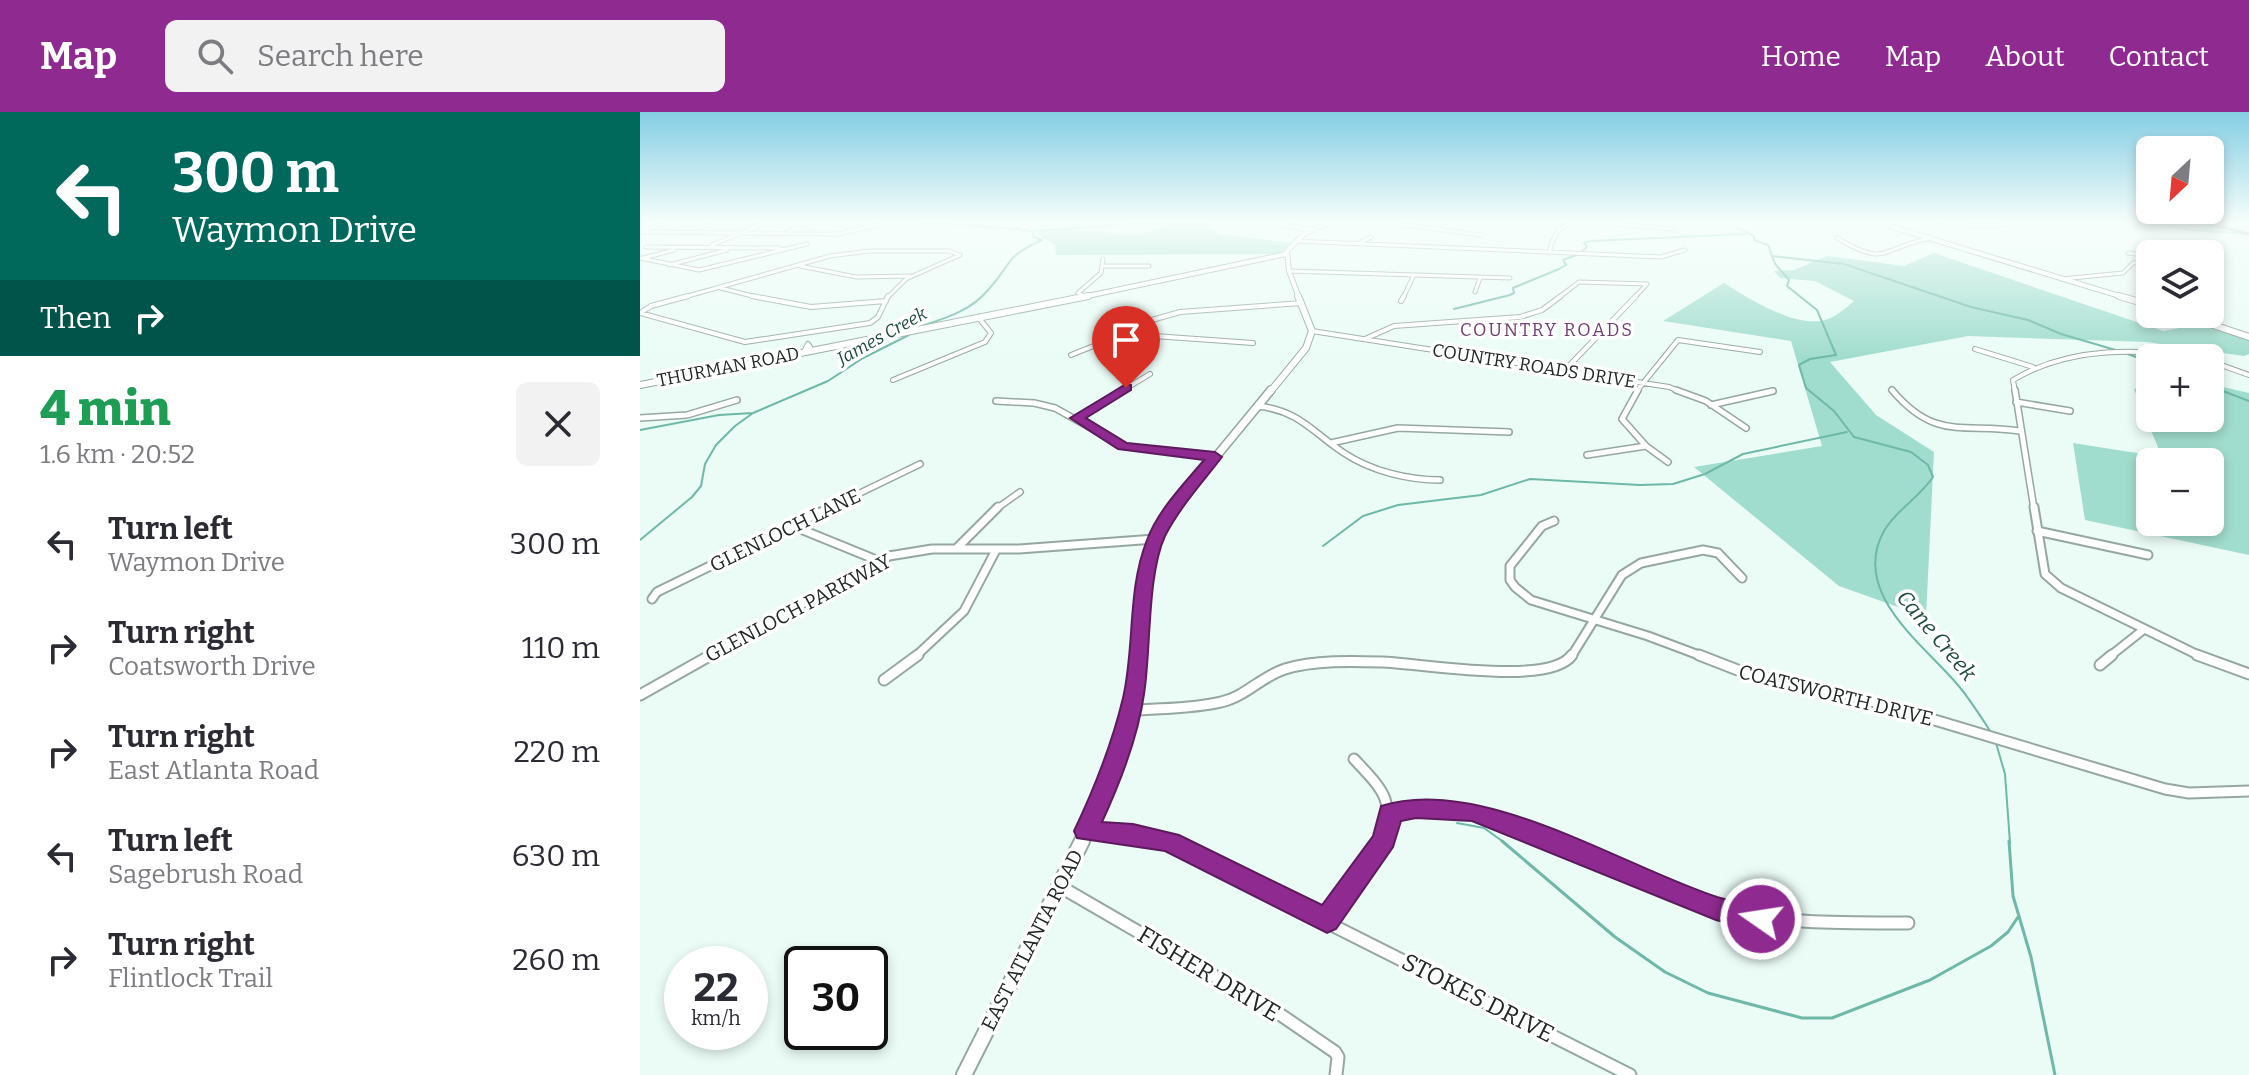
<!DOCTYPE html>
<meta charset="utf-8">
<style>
body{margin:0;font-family:Bitter,serif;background:#f2f2f3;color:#2b2b33;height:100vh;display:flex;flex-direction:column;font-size:30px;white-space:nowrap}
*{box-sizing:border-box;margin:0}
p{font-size:26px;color:#7c7c81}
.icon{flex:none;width:44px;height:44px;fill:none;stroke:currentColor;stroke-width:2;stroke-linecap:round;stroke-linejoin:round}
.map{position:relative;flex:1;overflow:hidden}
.side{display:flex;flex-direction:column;background:#fff;width:640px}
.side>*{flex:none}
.guide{background:#00695c;color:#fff;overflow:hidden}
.needle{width:52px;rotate:206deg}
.controls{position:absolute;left:1496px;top:24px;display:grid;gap:16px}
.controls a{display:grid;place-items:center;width:88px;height:88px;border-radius:12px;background:#fff;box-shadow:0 4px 12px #0003;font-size:40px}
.speed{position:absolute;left:24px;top:834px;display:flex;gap:16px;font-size:40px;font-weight:700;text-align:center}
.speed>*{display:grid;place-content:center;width:104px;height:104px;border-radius:50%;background:#fff;box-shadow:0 4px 12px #0003;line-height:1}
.speed small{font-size:20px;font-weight:400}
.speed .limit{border:4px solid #111;border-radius:12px;background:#fff;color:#111}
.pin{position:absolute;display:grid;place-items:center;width:68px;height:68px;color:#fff;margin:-82px -34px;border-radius:50% 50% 50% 0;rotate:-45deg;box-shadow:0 0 8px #0007}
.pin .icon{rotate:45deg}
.me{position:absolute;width:88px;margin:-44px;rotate:283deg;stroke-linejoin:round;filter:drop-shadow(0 0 6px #0008)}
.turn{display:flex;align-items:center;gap:28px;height:168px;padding:0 40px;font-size:36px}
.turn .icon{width:104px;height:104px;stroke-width:2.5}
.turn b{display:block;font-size:56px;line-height:68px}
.then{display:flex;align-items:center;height:76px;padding:0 40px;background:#0003;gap:16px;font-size:30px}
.round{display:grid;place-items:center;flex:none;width:84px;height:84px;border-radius:12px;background:#f2f2f3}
.headline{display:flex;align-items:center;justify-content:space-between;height:136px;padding:0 40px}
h1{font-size:48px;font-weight:800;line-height:60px;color:#1e9e55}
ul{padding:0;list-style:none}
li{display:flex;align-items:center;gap:24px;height:104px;padding:0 40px}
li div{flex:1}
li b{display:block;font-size:30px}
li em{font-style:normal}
header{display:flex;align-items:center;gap:48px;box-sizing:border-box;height:112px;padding:0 40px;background:#8f2a90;color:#fff}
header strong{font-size:38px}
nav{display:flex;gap:44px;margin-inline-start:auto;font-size:28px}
.search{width:560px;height:72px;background:#f2f2f3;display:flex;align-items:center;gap:20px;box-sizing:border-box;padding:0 28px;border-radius:12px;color:#7c7c81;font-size:30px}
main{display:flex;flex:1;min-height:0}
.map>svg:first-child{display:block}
</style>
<header>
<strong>Map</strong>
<div class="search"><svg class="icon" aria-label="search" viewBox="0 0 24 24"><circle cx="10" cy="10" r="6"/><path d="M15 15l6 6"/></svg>Search here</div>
<nav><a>Home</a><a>Map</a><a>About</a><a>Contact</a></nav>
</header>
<main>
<section class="side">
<div class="guide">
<div class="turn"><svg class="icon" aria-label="left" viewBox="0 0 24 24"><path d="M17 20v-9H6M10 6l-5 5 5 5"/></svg><div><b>300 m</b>Waymon Drive</div></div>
<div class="then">Then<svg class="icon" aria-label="right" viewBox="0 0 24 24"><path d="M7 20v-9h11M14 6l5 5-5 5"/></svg></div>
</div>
<div class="headline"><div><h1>4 min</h1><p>1.6 km · 20:52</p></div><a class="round"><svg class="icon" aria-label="close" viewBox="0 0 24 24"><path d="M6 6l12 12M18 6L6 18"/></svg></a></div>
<ul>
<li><svg class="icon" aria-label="left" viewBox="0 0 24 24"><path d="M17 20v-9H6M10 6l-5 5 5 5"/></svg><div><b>Turn left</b><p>Waymon Drive</p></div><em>300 m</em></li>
<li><svg class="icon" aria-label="right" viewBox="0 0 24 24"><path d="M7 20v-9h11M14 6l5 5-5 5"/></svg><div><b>Turn right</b><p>Coatsworth Drive</p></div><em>110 m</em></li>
<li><svg class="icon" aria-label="right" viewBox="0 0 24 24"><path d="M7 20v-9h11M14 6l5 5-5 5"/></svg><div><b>Turn right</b><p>East Atlanta Road</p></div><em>220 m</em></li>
<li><svg class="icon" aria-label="left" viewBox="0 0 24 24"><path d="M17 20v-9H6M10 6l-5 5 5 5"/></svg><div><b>Turn left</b><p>Sagebrush Road</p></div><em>630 m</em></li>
<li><svg class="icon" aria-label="right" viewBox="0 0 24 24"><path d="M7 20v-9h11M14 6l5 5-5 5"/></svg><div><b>Turn right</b><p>Flintlock Trail</p></div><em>260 m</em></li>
</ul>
</section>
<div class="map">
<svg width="1609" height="963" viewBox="0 0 1609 963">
<rect width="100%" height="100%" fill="#ebfcf7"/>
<!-- green -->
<path fill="#a1ddce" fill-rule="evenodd" d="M539 110H552L580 122 652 131 646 142 416 143 415 133 397 122 413 116 498 123Z
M1294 141 1523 219 1568 211 1609 225V242L1604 244 1507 230 1328 224 1190 250 1236 303 1294 340 1286 505 1199 474 1054 355 1182 334 1151 229 1023 209 1084 171C1109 187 1158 218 1188 207 1197 204 1207 195 1214 189L1175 169 1140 166 1134 159 1154 158 1187 144 1264 154Z
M1570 272 1609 281V443L1445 408 1433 331 1522 345 1494 277 1510 274V306H1570ZM1570 350V410H1510V350Z"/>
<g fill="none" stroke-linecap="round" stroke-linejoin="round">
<!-- stream-far1 -->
<path stroke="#6eb8a7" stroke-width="2" d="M274 110 379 117 393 120 394 125 402 128C364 145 373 151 348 178 330 200 302 207 276 216
M1095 110 1096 115 1114 124V128L1128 133 1135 152 1149 168 1147 174 1177 198 1196 243 1170 247 1159 253 1166 276 1194 299 1214 325 1271 340 1288 353 1293 365C1279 386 1255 399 1244 419 1210 480 1282 531 1317 572 1330 587 1341 605 1352 622
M1509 110 1551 118 1609 122
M1579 113 1608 121
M394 119 505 111 566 112
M941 140 947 135 944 131 950 129 1106 122
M1132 144 1204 152 1331 195 1388 208 1421 222 1479 239
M814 197 870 183 874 181 873 176 919 157 926 153 923 148 936 143
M1485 241 1510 250
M1570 274 1609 289
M0 318 79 303 113 301
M0 428 52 385 61 374 65 352 76 333 95 314 113 301 188 269 223 246 269 223
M683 434 723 404 758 393 841 383 890 367 1000 373 1033 372 1065 362 1103 342 1207 320
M1356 631 1365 662 1370 731
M817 711 844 716 865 731"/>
<!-- stream -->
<path stroke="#6eb8a7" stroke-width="3" d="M862 729 975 825 1025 860 1068 881 1162 906H1192L1290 868 1351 834 1368 820 1378 805
M1369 729 1373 784 1391 845 1415 963"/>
<!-- minor-far5 casing -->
<g stroke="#96a7a2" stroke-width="5">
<path id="minor-far5" d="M215 110 230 113
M741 110 841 123
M949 110 1033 117
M1298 110 1339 114 1414 110
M6 117 31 110
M54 117 79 110
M0 120 198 122 249 110
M148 120 172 110
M1197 126C1247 156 1241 136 1287 127
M656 129 1021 145 1045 138
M717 132 731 125
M72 133 127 110
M6 135 140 136
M909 141C914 121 918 114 939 110
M1488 141 1510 144
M0 146 59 158 167 132
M3 146 34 138
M29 153 87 138
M160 154 216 165 270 164
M462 154H509
M649 159 870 166
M1421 167 1483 161 1493 151 1510 149
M81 176 120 186
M835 180 840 166
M444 184 438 181 461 161 463 147
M41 186 190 144 229 139H309L320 143 266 167 247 186
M763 186 774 163
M918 186 939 170 1007 172 994 186"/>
</g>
<!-- minor-far4 casing -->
<g stroke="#96a7a2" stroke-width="6">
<path id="minor-far4" d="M48 184 11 194 0 201 105 230 230 211 238 205 248 184
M112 184 171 195 246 189
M761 189 764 184
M859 208 879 223
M672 219 1029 275 1041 280
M500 223 512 208 540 200 662 191
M725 227 754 214 880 205 902 198 921 184
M1335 237 1393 255
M164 240 168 232 172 238
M431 243 466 229 500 223 613 231
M1570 249 1609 263
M925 258 996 184
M253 268 345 230 351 221 338 205
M480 280 510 262
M996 280 1038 228 1120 240
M1375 280 1373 268C1430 234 1499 236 1563 246"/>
</g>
<!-- minor-far3 casing -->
<g stroke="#96a7a2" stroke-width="8">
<path id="minor-far3" d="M998 278 982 307 1006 334 1028 350
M1036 278 1066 289 1106 316
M1252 278C1295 329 1322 311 1380 319
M1375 278 1394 397
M356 289 394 291 415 296 483 334 575 345
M1376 290 1430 299
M1071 293 1133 279
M618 294C660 299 672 320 704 341 731 359 768 368 800 368
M0 306 47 303 97 288
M436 306 484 278
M691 331 758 316 869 320
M947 343 1006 334
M187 397 280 352
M356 397 380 380"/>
</g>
<!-- minor-far2 casing -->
<g stroke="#96a7a2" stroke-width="11">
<path id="minor-far2" d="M1394 395 1405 462 1421 476 1562 545
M914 409 902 414 870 454V468L875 475 891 488 1008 524 1064 545
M153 414 239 449
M1397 419 1508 443
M317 436 358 395
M12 487 17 480 191 395
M67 545 249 444 292 437H379L515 427
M275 545 324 499 356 438
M931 545 982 463 1001 451 1063 438 1078 441 1102 466
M1469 545 1503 518"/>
</g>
<!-- minor-far1 casing -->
<g stroke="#96a7a2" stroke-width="13">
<path id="minor-far1" d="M1059 543 1113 564 1211 583 1525 677 1549 681 1609 679
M1557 543 1609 562
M1460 553 1472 543
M244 568 278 543
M0 583 71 543
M490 599C519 596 552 597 581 590 605 585 622 564 645 557 674 548 712 549 742 550 780 551 910 575 932 543
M714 647C742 677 757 689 741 731
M750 701C815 689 853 708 911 731
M446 719 493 723 532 731"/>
</g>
<!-- minor casing -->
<g stroke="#96a7a2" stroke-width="15">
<path id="minor" d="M525 729 990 963
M906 729 1076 797C1140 812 1203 811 1268 811
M421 775 638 901 695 940 698 945 696 963
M687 809 719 767 742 729"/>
</g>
<!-- tertiary-far5 casing -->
<g stroke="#96a7a2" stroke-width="6">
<path id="tertiary-far5" d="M626 110 672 118
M1236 110 1486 186
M438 186 646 142
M659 186 649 159 647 139 664 122 691 110"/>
</g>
<!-- tertiary-far4 casing -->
<g stroke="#96a7a2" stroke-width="8">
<path id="tertiary-far4" d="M1479 184 1510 193
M1540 202 1609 225
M0 273 448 184
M630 280 666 236 672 219 658 184"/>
</g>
<!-- tertiary-far3 casing -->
<g stroke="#96a7a2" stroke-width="10">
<path id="tertiary-far3" d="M533 397 631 278"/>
</g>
<!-- tertiary-far2 casing -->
<g stroke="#96a7a2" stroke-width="13">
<path id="tertiary-far2" d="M498 545 504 481 515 427 535 395"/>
</g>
<!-- tertiary-far1 casing -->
<g stroke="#96a7a2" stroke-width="15">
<path id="tertiary-far1" d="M441 731C468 671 492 610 498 543"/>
</g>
<!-- tertiary casing -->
<g stroke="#96a7a2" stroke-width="18">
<path id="tertiary" d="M324 963 442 729"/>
</g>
<!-- minor-far5 -->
<use href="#minor-far5" stroke="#fff" stroke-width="3"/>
<!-- minor-far4 -->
<use href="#minor-far4" stroke="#fff" stroke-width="4"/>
<!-- minor-far3 -->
<use href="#minor-far3" stroke="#fff" stroke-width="5"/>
<!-- minor-far2 -->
<use href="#minor-far2" stroke="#fff" stroke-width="7"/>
<!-- minor-far1 -->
<use href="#minor-far1" stroke="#fff" stroke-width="9"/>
<!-- minor -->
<use href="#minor" stroke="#fff" stroke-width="11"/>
<!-- tertiary-far5 -->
<use href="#tertiary-far5" stroke="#fff" stroke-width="4"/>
<!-- tertiary-far4 -->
<use href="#tertiary-far4" stroke="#fff" stroke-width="6"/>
<!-- tertiary-far3 -->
<use href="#tertiary-far3" stroke="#fff" stroke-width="7"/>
<!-- tertiary-far2 -->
<use href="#tertiary-far2" stroke="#fff" stroke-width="9"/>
<!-- tertiary-far1 -->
<use href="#tertiary-far1" stroke="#fff" stroke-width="11"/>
<!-- tertiary -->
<use href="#tertiary" stroke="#fff" stroke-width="14"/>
<!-- rail -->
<path stroke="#606b68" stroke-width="2" d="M1559 110 1609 122"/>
</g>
<!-- sky -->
<linearGradient id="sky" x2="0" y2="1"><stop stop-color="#85cee4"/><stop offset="0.45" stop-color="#f6fefb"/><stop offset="1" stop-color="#f6fefb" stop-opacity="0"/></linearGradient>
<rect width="1609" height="245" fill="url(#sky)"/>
<!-- route -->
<path fill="#8f2a90" stroke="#5d1b5e" stroke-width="2" d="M486 272 491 273V278L446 306 487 331 575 340 582 345C562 371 540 395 525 424 507 463 511 539 504 582 498 625 480 671 462 710L493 712 539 723 682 793 733 724 741 694C840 662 982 754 1077 785 1094 790 1113 792 1130 798L1134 807 1130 816 1121 819 1076 808 832 709 776 706 761 709 753 735 696 817 687 821 525 739 437 726 434 719C454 677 472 632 483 586 495 535 487 478 507 428 518 398 544 372 564 348L478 337 430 306Z"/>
<g text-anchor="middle" stroke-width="7" stroke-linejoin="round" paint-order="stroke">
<!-- far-neighbourhood labels -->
<g font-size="18" letter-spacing="2" fill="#713f71" stroke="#fff">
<text x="907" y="224">COUNTRY ROADS</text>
</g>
<!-- far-water labels -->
<g font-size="18" font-style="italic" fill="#1c4a40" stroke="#fff">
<text transform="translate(242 224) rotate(-29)" y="6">James Creek</text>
</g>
<!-- far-street labels -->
<g font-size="18" fill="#202725" stroke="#fff">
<text transform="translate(894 254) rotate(9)" y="6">COUNTRY ROADS DRIVE</text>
<text transform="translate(88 255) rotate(-11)" y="6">THURMAN ROAD</text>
</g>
<!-- street labels -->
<g font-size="20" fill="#202725" stroke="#fff">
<text transform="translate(145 418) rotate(-26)" y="7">GLENLOCH LANE</text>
<text transform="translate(158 496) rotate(-28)" y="7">GLENLOCH PARKWAY</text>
<text transform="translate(1196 583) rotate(14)" y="7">COATSWORTH DRIVE</text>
<text transform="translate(392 828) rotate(-63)" y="7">EAST ATLANTA ROAD</text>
</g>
<!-- water labels -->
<g font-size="22" font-style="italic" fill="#1c4a40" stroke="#fff">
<text transform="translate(1297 523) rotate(50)" y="8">Cane Creek</text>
</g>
<!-- near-street labels -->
<g font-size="24" fill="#202725" stroke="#fff">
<text transform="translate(569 862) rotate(31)" y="8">FISHER DRIVE</text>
<text transform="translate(838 886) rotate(27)" y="8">STOKES DRIVE</text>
</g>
</g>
</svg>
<div class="controls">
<a><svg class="needle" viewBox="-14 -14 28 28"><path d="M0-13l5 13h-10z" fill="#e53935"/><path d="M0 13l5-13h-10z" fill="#7c7c81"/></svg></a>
<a><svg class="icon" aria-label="layers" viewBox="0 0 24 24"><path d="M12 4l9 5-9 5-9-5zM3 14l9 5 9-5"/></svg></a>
<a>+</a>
<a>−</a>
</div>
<div class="speed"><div>22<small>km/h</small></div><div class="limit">30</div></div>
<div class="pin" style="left:486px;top:276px;background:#d93025"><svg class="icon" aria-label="arrive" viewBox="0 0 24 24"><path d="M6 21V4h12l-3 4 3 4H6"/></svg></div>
<svg class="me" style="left:1121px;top:807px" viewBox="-20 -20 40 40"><circle r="17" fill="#8f2a90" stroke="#fff" stroke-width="3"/><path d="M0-11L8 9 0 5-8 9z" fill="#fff"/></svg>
</div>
</main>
